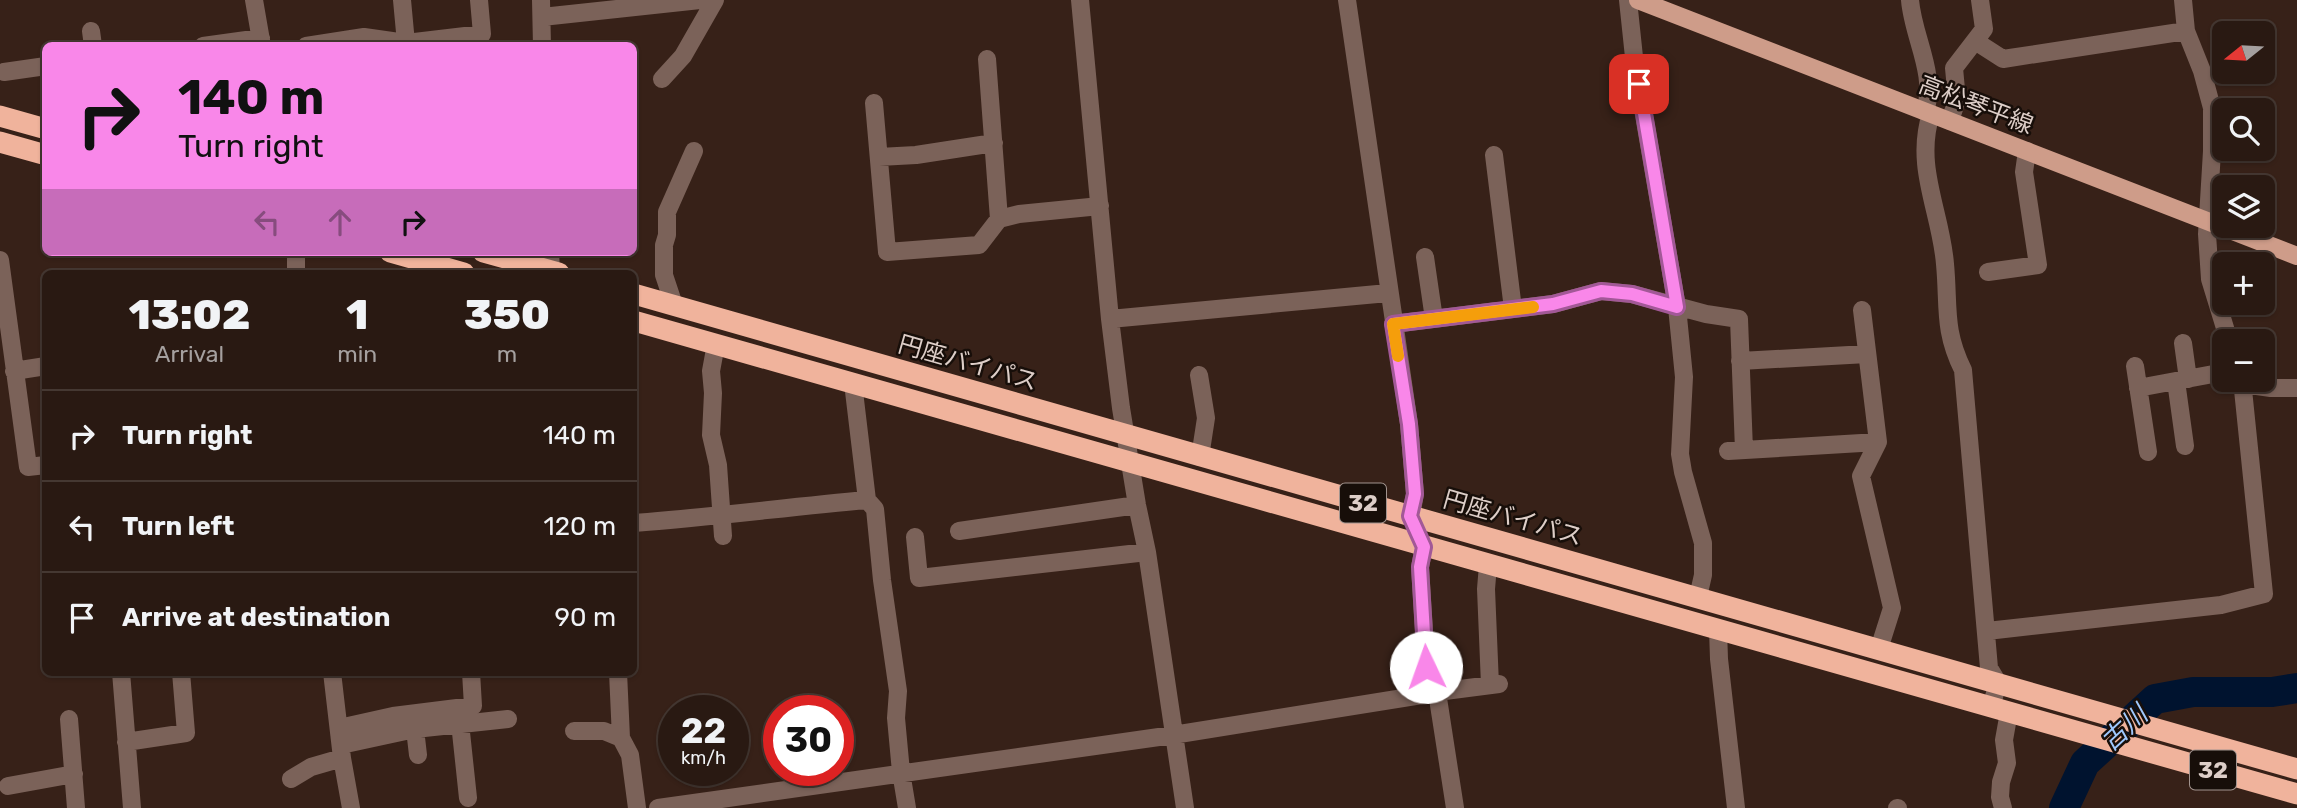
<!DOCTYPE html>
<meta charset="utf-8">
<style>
body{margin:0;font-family:Rubik,"Noto Sans JP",sans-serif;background:#352620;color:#f1f3f6;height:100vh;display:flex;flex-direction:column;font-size:26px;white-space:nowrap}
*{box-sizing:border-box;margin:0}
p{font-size:23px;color:#a5a09f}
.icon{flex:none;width:38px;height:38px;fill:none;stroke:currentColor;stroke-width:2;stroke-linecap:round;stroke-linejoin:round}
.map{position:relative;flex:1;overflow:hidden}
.sheet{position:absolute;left:42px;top:270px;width:595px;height:406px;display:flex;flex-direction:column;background:#291912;border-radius:10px;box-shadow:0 2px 5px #0004,0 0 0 2px #453832}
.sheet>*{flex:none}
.guide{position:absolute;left:42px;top:42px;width:595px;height:214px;border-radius:10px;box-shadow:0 2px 5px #0004,0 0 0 2px #453832;background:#f987e9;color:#111;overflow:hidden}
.needle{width:46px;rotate:252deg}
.tools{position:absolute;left:2212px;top:21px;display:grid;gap:14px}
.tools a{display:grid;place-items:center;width:63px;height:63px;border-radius:10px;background:#291912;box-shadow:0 2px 5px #0004,0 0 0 2px #453832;font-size:35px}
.speed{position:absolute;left:658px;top:695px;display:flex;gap:14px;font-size:35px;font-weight:700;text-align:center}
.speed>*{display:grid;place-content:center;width:91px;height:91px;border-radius:50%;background:#291912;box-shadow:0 2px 5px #0004,0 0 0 2px #453832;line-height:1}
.speed small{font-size:18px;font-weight:400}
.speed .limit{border:10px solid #d22;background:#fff;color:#111}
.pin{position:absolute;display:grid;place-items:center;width:60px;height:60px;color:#fff;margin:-30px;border-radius:14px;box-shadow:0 4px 10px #0006}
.me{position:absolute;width:77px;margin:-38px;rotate:357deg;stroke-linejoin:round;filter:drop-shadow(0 0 5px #0008)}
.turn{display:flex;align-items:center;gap:24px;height:147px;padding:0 21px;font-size:32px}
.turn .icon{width:91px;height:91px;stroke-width:2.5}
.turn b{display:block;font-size:49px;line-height:60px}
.lanes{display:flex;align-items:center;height:66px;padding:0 21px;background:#0003;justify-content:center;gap:35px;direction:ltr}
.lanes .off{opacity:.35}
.eta{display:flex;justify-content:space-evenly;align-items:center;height:119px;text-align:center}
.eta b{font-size:42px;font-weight:800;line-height:49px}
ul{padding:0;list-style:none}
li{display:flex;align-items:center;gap:21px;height:91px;padding:0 21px;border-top:2px solid #453832}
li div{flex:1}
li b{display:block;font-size:26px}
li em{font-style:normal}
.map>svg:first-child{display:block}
</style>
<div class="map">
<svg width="2297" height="808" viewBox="0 0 2297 808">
<rect width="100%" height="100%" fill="#372118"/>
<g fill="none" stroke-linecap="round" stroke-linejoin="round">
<!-- river -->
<path stroke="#00132f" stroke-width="30" d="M2064 808 2085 763 2155 699 2193 692H2272L2297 688"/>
<!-- minor -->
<path stroke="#7b6259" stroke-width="18" d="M254 0 262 46
M402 0 406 43
M541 0 542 46
M1080 0 1110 319 1121 408 1137 505 1147 552 1185 808
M1347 0 1409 424 1415 494 1411 516
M1628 0 1634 57 1677 307 1684 377 1680 454 1683 472 1703 543V575L1698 597
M1910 0C1913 38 1937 73 1925 112
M2183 0 2186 31 2202 71 2212 108V151L2207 234 2210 279 2229 341
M542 17 700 0
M91 31 93 46
M1975 41 2003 59 2186 31
M203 46 261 38
M306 46 364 37 406 43 482 34 479 0
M987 59 999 219
M4 72 46 66
M662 79 683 56 715 0
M874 103 887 252 979 245 999 219 1019 214 1100 206
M1931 114C1914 167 1941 212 1945 264 1949 306 1943 330 1963 370L1989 668 1998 683 1991 707
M1950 121 1957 100 1954 68 1984 29 1980 0
M1494 155 1513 309
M879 157 916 155 994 143
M296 252V273
M550 252 551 271
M1425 257 1434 319
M0 260 28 467 46 465
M1988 272 2038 265 2024 172 2027 151
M674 305 664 275V245L667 235V212L694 151
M1862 310 1878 442 1861 476 1892 608 1879 649
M1110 319 1388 293
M1393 324 1553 304 1601 291 1632 294 1706 314 1739 319 1744 450
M2183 343 2188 379
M716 344 711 371 713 393 711 435 718 465 723 536
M1740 361 1867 354
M2135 366 2148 452
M14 371 46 366
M1199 375 1206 418 1200 457
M2176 381 2185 446
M853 383 867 500 875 509 882 580 898 691 896 718 901 772 907 808
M2243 384 2271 388H2297
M2138 388 2224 372
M1728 451 1878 442
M634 523C712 517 789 507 867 500
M959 531 1137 505
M915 537 919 578 1147 552
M1424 547 1420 567 1428 694 1437 692 1455 808
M1488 565 1486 589 1490 685
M1718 629 1719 659 1736 808
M1987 631 2221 605 2264 594 2242 380
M121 672 132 808
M332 672 342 758 351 808
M618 672 621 738 630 755 637 808
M1437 692 1499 684
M69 719 76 808
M460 723 468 798
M339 728 393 716 473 706 471 672
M415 729 418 755
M574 731H604L621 738
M126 742 186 733 181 672
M341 745 415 729 508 719
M291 779 311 767 342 758
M8 786 74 774
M658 808 1173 735 1428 694
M1897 808H1898
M2003 808 2000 797 2001 782 2007 763 2004 740 2009 712"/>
<!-- major -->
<path stroke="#ce9c89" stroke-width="18" d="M1638 0 2297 256"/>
<!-- highway -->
<path stroke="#f0b39c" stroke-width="21" d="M0 116 46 129
M0 142 46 155
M390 252 464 273
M483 252 559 273
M634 294 2297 769
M634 321 2297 794"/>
</g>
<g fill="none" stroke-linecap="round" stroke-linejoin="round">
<!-- route casing -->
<g stroke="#a25897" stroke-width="18">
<path id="route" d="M1426 667 1420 567 1424 547 1410 516 1415 494 1409 424 1393 324 1553 304 1601 291 1632 294 1677 307 1639 84"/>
</g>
<!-- route -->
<use href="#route" stroke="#f987e9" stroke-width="12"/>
<!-- slow -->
<path stroke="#f59e0b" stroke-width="12" d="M1398 356 1393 324 1533 307"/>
</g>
<g text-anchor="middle" stroke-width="5" stroke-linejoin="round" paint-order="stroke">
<!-- shield labels -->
<g fill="#170e09" stroke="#a2948f" stroke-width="2">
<rect x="1340" y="483.5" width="46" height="39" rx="5"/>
<rect x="2190" y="750.5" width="46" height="39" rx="5"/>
</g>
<g font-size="23" font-weight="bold" fill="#ddcec8">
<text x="1363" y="511">32</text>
<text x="2213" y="778">32</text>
</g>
<!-- street labels -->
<g font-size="24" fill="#ddcec8" stroke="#170e09">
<text transform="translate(1976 105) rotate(21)" y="8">高松琴平線</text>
<text transform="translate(968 363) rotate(16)" y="8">円座バイパス</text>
<text transform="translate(1513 518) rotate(16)" y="8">円座バイパス</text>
</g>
<!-- water labels -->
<g font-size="26" font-style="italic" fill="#9fc8fd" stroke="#170e09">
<text transform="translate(2124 728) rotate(-43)" y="9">古川</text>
</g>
</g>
</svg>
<div class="tools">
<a><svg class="needle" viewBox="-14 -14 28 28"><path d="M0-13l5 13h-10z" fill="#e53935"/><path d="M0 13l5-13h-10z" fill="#a5a09f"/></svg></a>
<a><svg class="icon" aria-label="search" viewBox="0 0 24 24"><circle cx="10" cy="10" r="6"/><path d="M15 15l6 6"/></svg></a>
<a><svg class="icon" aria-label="layers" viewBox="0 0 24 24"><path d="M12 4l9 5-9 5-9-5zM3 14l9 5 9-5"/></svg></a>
<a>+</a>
<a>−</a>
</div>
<div class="speed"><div>22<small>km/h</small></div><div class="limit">30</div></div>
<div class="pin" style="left:1639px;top:84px;background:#d93025"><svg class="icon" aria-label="arrive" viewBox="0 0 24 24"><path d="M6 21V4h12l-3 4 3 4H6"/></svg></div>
<svg class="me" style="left:1426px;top:667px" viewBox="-20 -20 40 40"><circle r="19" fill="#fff"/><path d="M0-13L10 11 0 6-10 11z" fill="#f987e9"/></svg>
<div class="guide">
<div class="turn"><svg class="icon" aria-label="right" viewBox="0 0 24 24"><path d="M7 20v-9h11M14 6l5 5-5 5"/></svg><div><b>140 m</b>Turn right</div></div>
<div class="lanes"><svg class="icon off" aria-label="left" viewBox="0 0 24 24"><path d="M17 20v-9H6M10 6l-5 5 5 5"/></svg><svg class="icon off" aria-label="ahead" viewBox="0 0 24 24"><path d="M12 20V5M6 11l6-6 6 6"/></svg><svg class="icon" aria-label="right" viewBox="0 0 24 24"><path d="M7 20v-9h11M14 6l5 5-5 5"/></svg></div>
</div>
<section class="sheet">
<div class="eta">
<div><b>13:02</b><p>Arrival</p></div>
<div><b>1</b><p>min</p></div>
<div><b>350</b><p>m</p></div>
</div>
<ul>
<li><svg class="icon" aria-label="right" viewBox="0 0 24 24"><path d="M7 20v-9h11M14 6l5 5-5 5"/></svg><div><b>Turn right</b></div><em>140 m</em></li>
<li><svg class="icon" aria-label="left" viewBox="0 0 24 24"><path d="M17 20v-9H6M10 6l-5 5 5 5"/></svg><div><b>Turn left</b></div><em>120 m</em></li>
<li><svg class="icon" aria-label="arrive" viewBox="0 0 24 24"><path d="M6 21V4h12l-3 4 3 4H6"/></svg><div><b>Arrive at destination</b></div><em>90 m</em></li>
</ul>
</section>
</div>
